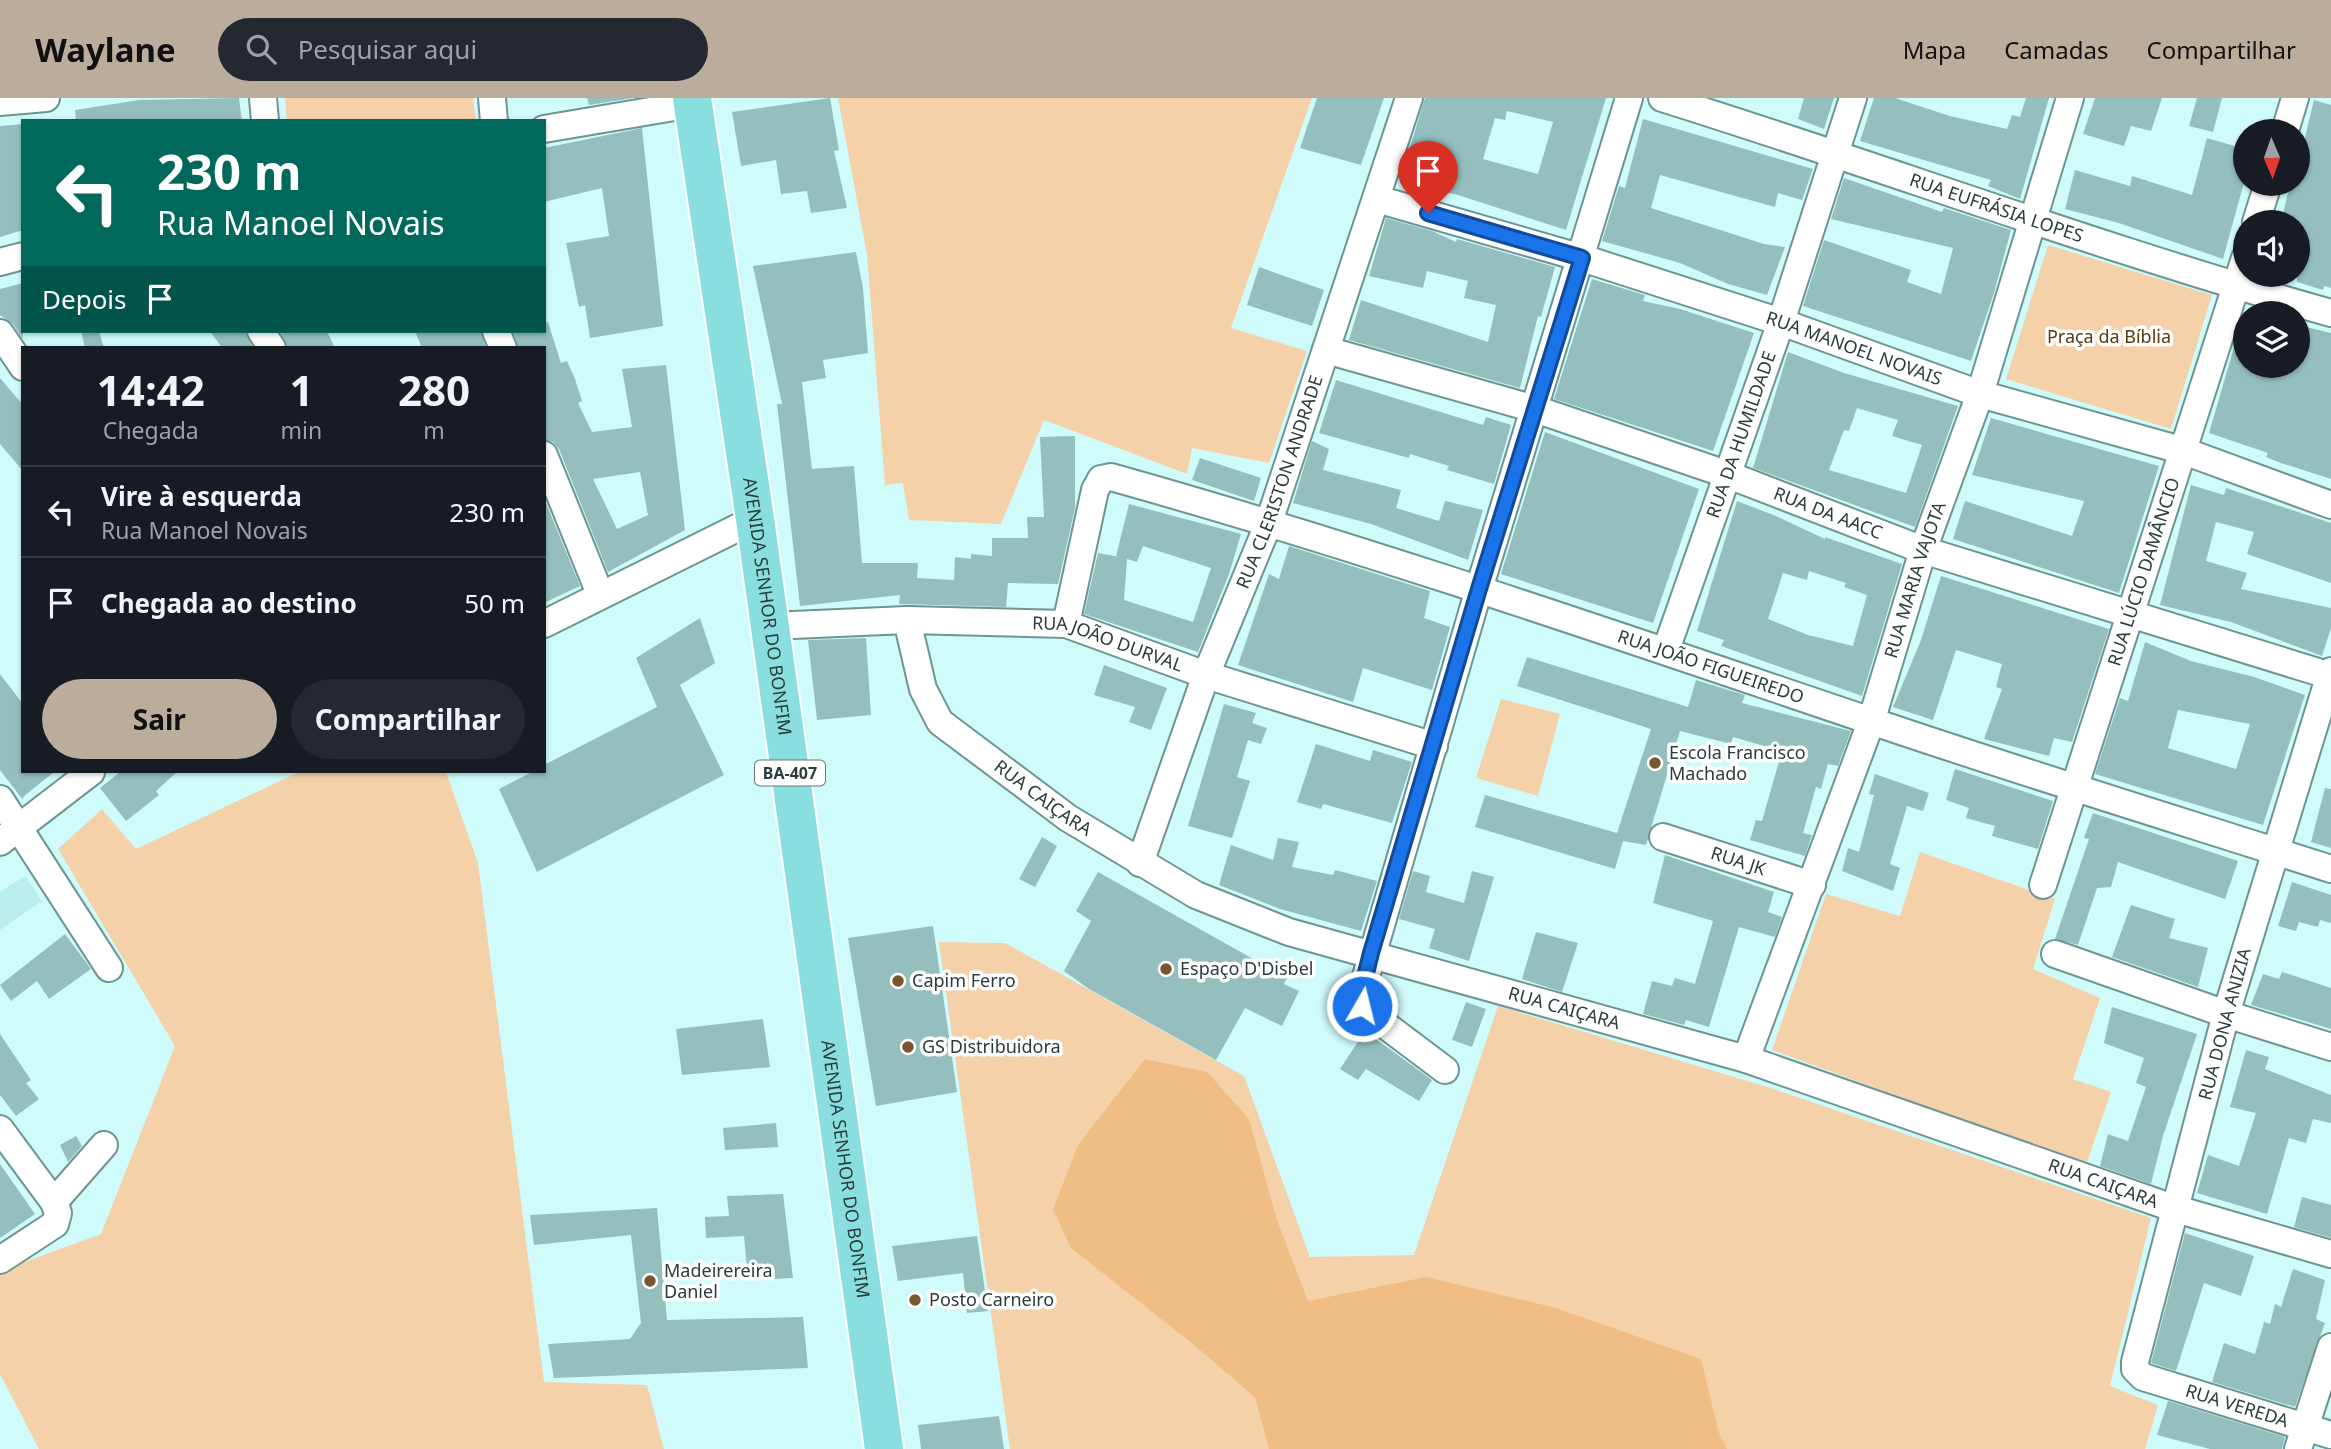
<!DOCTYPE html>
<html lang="pt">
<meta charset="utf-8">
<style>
body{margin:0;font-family:"Noto Sans",sans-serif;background:#242831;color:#f1f3f6;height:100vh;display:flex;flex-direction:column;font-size:26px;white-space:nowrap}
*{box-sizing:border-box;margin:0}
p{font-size:23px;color:#9ea1a6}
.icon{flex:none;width:38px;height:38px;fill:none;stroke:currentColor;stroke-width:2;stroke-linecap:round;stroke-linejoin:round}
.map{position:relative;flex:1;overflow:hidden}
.drawer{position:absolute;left:21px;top:248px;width:525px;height:427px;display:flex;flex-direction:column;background:#171b24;border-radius:0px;box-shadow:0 2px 5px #0004}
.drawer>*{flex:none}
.hud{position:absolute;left:21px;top:21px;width:525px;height:214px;border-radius:0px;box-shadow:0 2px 5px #0004;background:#00695c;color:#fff;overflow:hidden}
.needle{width:46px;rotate:178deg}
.fabs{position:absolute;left:2233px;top:21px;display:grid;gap:14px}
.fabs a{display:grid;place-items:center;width:77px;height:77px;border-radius:50%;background:#171b24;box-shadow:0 2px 5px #0004;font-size:35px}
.pin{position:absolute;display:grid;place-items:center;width:60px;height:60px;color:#fff;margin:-72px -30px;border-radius:50% 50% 50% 0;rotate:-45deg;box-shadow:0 0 7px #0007}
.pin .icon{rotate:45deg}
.me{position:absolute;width:77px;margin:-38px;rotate:8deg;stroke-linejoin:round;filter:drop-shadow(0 0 5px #0008)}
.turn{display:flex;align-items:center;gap:24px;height:147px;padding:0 21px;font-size:32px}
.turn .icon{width:91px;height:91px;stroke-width:2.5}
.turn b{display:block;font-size:49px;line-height:60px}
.then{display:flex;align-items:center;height:66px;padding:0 21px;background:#0003;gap:14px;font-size:26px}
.eta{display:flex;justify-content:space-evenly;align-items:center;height:119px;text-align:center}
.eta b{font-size:42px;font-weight:700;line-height:49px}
.primary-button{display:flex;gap:14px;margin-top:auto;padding:14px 21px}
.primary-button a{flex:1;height:80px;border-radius:42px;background:#bbad9c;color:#111;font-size:28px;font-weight:700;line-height:80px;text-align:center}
.primary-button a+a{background:#242831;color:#f1f3f6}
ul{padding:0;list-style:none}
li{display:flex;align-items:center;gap:21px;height:91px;padding:0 21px;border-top:2px solid #363941}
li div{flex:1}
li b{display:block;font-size:26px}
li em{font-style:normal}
header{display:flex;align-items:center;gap:42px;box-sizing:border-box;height:98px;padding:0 35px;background:#bbad9c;color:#111}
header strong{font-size:33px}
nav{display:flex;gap:38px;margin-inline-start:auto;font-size:24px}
.search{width:490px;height:63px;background:#242831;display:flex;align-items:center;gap:18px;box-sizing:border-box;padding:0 24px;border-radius:38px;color:#9ea1a6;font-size:26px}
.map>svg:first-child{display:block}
</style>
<header>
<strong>Waylane</strong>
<div class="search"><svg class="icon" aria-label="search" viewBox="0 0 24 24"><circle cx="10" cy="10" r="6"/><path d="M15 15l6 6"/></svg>Pesquisar aqui</div>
<nav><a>Mapa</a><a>Camadas</a><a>Compartilhar</a></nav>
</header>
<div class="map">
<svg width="2331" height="1351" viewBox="0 0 2331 1351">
<rect width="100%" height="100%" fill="#cffcfb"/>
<!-- built -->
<path fill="#b9eeed" d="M25 778 42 803 0 832V794Z"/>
<!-- green -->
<path fill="#f5d1aa" d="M285 0H473L476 23H287Z
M838 0H1312L1231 230 1307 253 1269 365 1192 350 1187 376 1044 322 1001 426 909 422 903 385 885 387 867 157Z
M2048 147 2212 197 2171 331 2006 281Z
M1501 601 1560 616 1538 698 1476 680Z
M299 674H446L478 765 544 1284 647 1287 664 1351H39L0 1276V1173L101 1136 175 948 58 751 102 711 136 751Z
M1920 754 2055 801 2033 871 2100 900 2073 981 2111 994 2086 1067 1772 952 1826 796 1900 818Z
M939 844 1005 845 1244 978 1310 1159 1414 1157 1498 908 1771 990 2151 1120 2110 1288 2158 1307 2145 1351H1010Z"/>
<!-- water -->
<path fill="#f0bd85" d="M1145 961 1207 974 1249 1021 1277 1122 1308 1203 1426 1179 1556 1210 1701 1261 1719 1335 1727 1351H1269L1255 1299 1193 1246 1071 1150 1053 1111 1078 1047Z"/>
<!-- building -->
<path fill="#94bfbe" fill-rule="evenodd" d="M239 0 242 23H76L75 12 139 2Z
M587 0H633L589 7Z
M830 0 839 52 834 53 847 110 811 115 807 93 781 96 776 62 741 68 732 14Z
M1317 0H1384L1361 67 1300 50Z
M1425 0H1606L1566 132 1458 97 1400 82ZM1507 13 1553 24 1538 76 1483 61 1495 20 1505 22Z
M1804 0H1834L1824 31 1798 21Z
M1874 0H1895L1950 18 2007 31 2012 17 2020 19 2026 0H2049L2020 101 1988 88 1991 82 1860 43Z
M2095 0H2162L2151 33 2131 28 2124 48 2083 36Z
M2197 0H2222L2213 34 2189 28Z
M2314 2 2331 7V190L2324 188 2323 192 2297 184 2298 124H2281L2290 86H2298V68Z
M1643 21 1813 71 1802 102 1778 95 1775 109 1660 77 1651 110 1764 146 1785 149 1767 197 1728 186 1680 165 1602 143 1619 88 1625 90Z
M23 26V132L0 139V28Z
M642 30 663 228 590 240 585 207 579 209 566 145 609 138 602 90 544 104V50Z
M2207 40 2245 51V81L2223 161 2119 125 2065 111 2075 72 2130 88 2132 78 2192 97Z
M1844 80 1942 114 1944 110 2011 132 1994 195 1971 263 1803 208 1824 142 1911 172 1907 184 1941 196 1953 150 1831 121Z
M1386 120 1432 133 1456 144 1457 141 1555 169 1541 219 1538 218 1520 290 1349 242 1361 202 1488 244 1496 207 1464 200 1468 183 1427 173 1423 190 1369 178Z
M856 154 863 190 868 255 823 262 826 280 802 284 812 371 854 368 862 465H918L917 480 954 482 955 459 971 461V456L992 458V440H1028L1027 419H1044L1040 339 1075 338V410L1058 486 1008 485 1006 509 899 506 900 497 800 508 777 306H782L753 168Z
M1259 169 1324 192 1312 228 1247 207Z
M1592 181 1645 197 1643 203 1680 211 1754 235 1713 353 1554 301Z
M23 185V241L13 226 0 217V191Z
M548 224 561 265 567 263 575 281 582 303 578 305 592 334 632 329 622 271 666 267 685 432 608 474 559 351 553 344 544 342V250H518L513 233H544V225ZM640 374 648 417 617 431 593 381Z
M2241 225 2245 226V268H2298V227L2331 235V381L2281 365 2266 359 2268 355 2209 335Z
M81 233H99L104 250H85Z
M210 233H245L253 250H222Z
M280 233H327L335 250H288Z
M415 233H481L486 250H422Z
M1788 254 1844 275 1958 308 1915 429 1753 370ZM1857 310 1898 322 1892 338 1922 347 1906 395 1829 372 1844 332 1849 333Z
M0 280 23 307V373L0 346Z
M1336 282 1483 327 1486 319 1511 327 1494 386 1447 372 1449 368 1410 356 1409 360 1319 335Z
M1991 320 2159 368 2119 495 1953 441 1965 403 2072 438 2084 403 1972 377Z
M1545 334 1699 391 1653 525 1501 476Z
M1312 343 1329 351 1323 372 1401 392 1396 410 1439 423 1445 403 1483 412 1468 462 1371 426 1293 405Z
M1200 360 1261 380 1254 403 1192 382Z
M2191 387 2224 397 2226 390 2331 425V485L2247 456 2254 434 2216 424 2206 463 2247 475 2241 491 2331 510V530L2322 558 2231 524 2160 507Z
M544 400 580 488 544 505Z
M1737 403 1776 418 1825 441V439L1902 466 1862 598 1721 548 1724 542 1697 533ZM1809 473 1846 485 1844 489 1867 497 1853 548 1808 537 1768 521 1783 475 1807 482Z
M1129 406 1241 436 1229 476 1198 554 1084 516 1098 455 1120 459 1116 458ZM1143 448 1211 470 1193 524 1124 502 1127 461 1137 464Z
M1289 448 1430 493 1424 520 1450 529 1432 592 1363 570 1353 604 1238 567 1269 476 1279 481Z
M1941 478 2109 531 2072 644 2054 640 2049 658 1984 641 2002 591 1996 589 2002 566 1956 552 1933 622 1893 609 1921 542Z
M700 520 715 565 680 587 724 677 537 774 499 691 532 674H544V667L657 609 636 560Z
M866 540 871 617 817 622 808 542Z
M2145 544 2191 563 2254 579 2305 597 2263 727 2095 676 2120 600 2128 603ZM2178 612 2250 626 2236 671 2168 650Z
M1527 559 1688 609 1696 582 1745 597 1742 605 1851 633 1838 668 1828 666 1821 691 1816 689 1803 735 1812 737 1805 758 1750 742 1756 722 1762 723 1782 653 1733 639 1731 646 1680 633 1646 747 1623 743 1615 771 1475 729 1485 697 1617 735 1651 631 1517 588Z
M1104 567 1167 590 1151 632 1129 624 1135 609 1094 597Z
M0 576 23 606V674H54L23 699V702L0 672Z
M1224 606 1256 615 1252 625 1267 630 1261 646 1248 642 1243 659 1237 679 1250 683 1232 740 1188 728Z
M1316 646 1370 663 1373 652 1412 664 1392 725 1323 706 1321 711 1297 704Z
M1955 671 2053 703 2038 751 1992 738 1995 728 1966 720 1969 710 1946 702Z
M120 674H177L156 693 159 697 126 723 100 690Z
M1875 676 1929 695 1923 713 1907 708 1890 766 1900 770 1893 793 1842 773 1848 750 1859 754 1874 697 1869 696Z
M2325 690 2331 691V750L2311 744Z
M2093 715 2238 763 2225 801 2118 764 2111 789 2097 790 2078 847 2055 841 2089 741 2084 740Z
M1042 739 1057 748 1035 789 1019 781Z
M1278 740 1299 744 1292 769 1333 777 1335 772 1377 783 1361 833 1280 811 1219 787 1231 747 1273 762Z
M1665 757 1774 794 1768 814 1782 819 1775 839 1739 829 1709 929 1686 922 1684 927 1643 916 1652 883 1672 888 1675 880 1695 886 1713 823 1653 805Z
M1413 773 1430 778 1426 794 1464 805 1472 773 1494 779 1469 863 1429 850 1435 831 1399 821Z
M1098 774 1287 880 1284 886 1299 893 1282 928 1245 910 1216 962 1089 891 1064 873 1091 823 1076 813Z
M2292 784 2331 797V825L2320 822 2318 829 2299 824 2296 833 2278 828Z
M2131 807 2175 821 2169 840 2208 850 2198 889 2112 859Z
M933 828 957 994 876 1008 848 840Z
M1536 834 1578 845 1562 894 1522 881Z
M65 836 91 871 49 901 37 883 11 903 0 887Z
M2282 874 2331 890V931L2251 907 2263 876 2279 881Z
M1466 904 1486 911 1472 949 1452 942Z
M2112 909 2197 936 2163 1038 2151 1086 2100 1068 2108 1036 2128 1043 2146 989 2136 985 2144 960 2104 945Z
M763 921 770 969 682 977 676 931Z
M1365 933 1432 982 1419 1003 1366 971 1358 982 1340 971Z
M0 936 31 982 26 985 39 1001 16 1018 0 997Z
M2246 952 2269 959 2265 971 2331 997V1025L2313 1021 2306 1045 2289 1040 2267 1116 2197 1095 2208 1057 2239 1068 2256 1015 2230 1009Z
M776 1025 778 1049 725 1052 723 1030Z
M76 1038 82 1048 68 1064 60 1047Z
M0 1066 35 1116 0 1140Z
M783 1096 793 1180 748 1182 744 1138 706 1140 705 1119 729 1118 727 1098Z
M2302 1099 2331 1107V1140L2294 1129Z
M657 1110 667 1222 803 1219 808 1270 554 1280 548 1246 630 1241 641 1225 631 1137 534 1147 530 1117Z
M2185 1135 2254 1158 2241 1198 2204 1185 2176 1273 2151 1265Z
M977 1138 988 1213 967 1215 963 1175 898 1183 892 1148Z
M2293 1171 2325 1182 2316 1221 2325 1225 2295 1309 2212 1284 2224 1245 2255 1256 2264 1224 2270 1226 2275 1206 2281 1209Z
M2168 1303 2285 1339 2282 1351H2210L2157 1337Z
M999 1318 1004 1351H921L918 1327Z"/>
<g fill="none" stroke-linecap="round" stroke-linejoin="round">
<!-- street casing -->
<g stroke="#6c9594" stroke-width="30">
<g id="street">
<path d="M263 0 265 23"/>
<path d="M492 0 494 23"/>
<path id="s1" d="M1662 0C1886 70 2105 152 2331 215"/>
<path d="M0 4 46 0"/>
<path d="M544 31 692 6"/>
<path d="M2285 33 2295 0"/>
<path id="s2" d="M1377 101 1582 160 1781 224 1980 296 2181 352 2331 407"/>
<path d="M2256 124 2268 86"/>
<path d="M0 164 23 158"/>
<path d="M261 233 272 250"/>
<path d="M496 233 503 250"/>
<path d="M0 235 23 269"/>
<path id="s3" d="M1326 252 1535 311 1726 376 1923 452 2331 578"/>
<path d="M544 357 600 496"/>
<path id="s4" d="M907 522 923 591 940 624 1068 720 1196 797 1289 834 1746 961 2176 1111 2331 1156"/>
<path d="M544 526 755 421"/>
<path id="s5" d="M1066 526 1095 392 1101 381 1111 379C1368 451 1619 538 1871 623 2024 675 2178 722 2331 771"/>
<path id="s6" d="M770 528 907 522 1066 526 1206 577 1434 648"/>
<path id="s7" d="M1666 552 1781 224 1853 0"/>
<path id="s8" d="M2331 573 2226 916 2135 1264V1271L2143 1279 2331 1337"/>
<path d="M0 701 109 870"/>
<path id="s9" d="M1663 739 1812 787"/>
<path d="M0 744 91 674"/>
<path id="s10" d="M1140 765 1206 577 1269 424 1409 0"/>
<path id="s11" d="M2043 787 2245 160"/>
<path d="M2055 856 2226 916 2331 949"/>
<path id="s12" d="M1746 961 1871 624 1923 452 1980 296 2070 0"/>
<path d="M1445 972 1368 914 1362 908 1360 899 1479 491 1629 0"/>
<path d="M0 1031 54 1104 58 1115 55 1126 0 1162"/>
<path d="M54 1104 104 1047"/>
<path d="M2298 1351 2331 1249"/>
</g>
</g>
<!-- primary casing -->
<g stroke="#fff" stroke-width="42">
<g id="primary">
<path id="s13" d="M692 0 755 421 884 1351"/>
</g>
</g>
<!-- street -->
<use href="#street" stroke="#fff" stroke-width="26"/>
<!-- primary -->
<use href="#primary" stroke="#89dfdf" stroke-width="38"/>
</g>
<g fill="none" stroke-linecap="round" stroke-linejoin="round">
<!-- route casing -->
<g stroke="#114b97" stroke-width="18">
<path id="route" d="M1362 908 1360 899 1371 855 1479 491 1582 160 1428 115"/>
</g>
<!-- route -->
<use href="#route" stroke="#1a73e8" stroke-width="12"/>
</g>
<!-- markers -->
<g fill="#79572e" stroke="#fff" stroke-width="2.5">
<circle cx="1655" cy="665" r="7"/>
<circle cx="1166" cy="871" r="7"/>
<circle cx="898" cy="883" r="7"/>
<circle cx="908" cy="949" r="7"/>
<circle cx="650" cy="1183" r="7"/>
<circle cx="915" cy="1202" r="7"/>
</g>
<g text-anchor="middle" stroke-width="7" stroke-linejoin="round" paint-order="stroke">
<!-- shield labels -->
<rect fill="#fff" stroke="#6a7676" stroke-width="2" x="755" y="662.5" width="70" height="25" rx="5"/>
<g font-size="16" font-weight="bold" fill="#2a3c3b">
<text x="790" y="681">BA-407</text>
</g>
<!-- street labels -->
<g font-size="18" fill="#2a3c3b" stroke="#fff">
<text dy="6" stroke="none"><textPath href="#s1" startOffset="352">RUA EUFRÁSIA LOPES</textPath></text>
<text dy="6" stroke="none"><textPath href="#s2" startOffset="500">RUA MANOEL NOVAIS</textPath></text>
<text dy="6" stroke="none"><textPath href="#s7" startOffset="228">RUA DA HUMILDADE</textPath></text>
<text dy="6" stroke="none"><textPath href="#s10" startOffset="406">RUA CLERISTON ANDRADE</textPath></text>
<text dy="6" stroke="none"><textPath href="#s3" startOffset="528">RUA DA AACC</textPath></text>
<text dy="6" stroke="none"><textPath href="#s11" startOffset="329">RUA LÚCIO DAMÂNCIO</textPath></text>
<text dy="6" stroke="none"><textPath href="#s12" startOffset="508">RUA MARIA VAJOTA</textPath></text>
<text dy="6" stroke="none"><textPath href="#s13" startOffset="514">AVENIDA SENHOR DO BONFIM</textPath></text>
<text dy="6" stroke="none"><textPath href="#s6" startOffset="341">RUA JOÃO DURVAL</textPath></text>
<text dy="6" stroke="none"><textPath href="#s5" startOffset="789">RUA JOÃO FIGUEIREDO</textPath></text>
<text dy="6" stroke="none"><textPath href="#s4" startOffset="236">RUA CAIÇARA</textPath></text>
<text dy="6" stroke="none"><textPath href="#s9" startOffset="79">RUA JK</textPath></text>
<text dy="6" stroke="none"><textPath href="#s4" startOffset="803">RUA CAIÇARA</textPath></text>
<text transform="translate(2225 926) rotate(-75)" y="6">RUA DONA ANIZIA</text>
<text dy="6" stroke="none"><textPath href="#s13" startOffset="1082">AVENIDA SENHOR DO BONFIM</textPath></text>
<text dy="6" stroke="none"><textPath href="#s4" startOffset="1370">RUA CAIÇARA</textPath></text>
<text dy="6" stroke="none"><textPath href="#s8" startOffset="835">RUA VEREDA</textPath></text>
</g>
<!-- park labels -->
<g font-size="18" fill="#5a390c" stroke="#fff">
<text x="2109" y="245">Praça da Bíblia</text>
</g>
<!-- poi labels -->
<g font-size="18" fill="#2a3c3b" stroke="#fff" text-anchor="start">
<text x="1669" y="661">Escola Francisco<tspan x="1669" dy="21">Machado</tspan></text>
<text x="1180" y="877">Espaço D'Disbel</text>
<text x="912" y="889">Capim Ferro</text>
<text x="922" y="955">GS Distribuidora</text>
<text x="664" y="1179">Madeirereira<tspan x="664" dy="21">Daniel</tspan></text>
<text x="929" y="1208">Posto Carneiro</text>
</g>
</g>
</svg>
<div class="fabs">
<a><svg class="needle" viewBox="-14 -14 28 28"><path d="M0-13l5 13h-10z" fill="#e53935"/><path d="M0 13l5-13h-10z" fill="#9ea1a6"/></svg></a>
<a><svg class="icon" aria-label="sound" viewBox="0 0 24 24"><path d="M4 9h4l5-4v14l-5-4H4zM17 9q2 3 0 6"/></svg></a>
<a><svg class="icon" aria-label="layers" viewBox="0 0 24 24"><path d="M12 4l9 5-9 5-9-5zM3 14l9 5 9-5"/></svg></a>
</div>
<div class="pin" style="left:1428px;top:115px;background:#d93025"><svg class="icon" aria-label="arrive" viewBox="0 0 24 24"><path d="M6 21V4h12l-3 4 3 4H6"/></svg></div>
<svg class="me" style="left:1362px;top:908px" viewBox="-20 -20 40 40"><circle r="17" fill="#1a73e8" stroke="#fff" stroke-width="3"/><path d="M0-11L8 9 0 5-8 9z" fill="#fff"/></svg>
<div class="hud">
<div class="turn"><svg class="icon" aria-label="left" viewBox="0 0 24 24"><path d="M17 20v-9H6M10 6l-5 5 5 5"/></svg><div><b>230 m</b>Rua Manoel Novais</div></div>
<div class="then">Depois<svg class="icon" aria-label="arrive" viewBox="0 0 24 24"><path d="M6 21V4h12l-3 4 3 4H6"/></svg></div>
</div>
<section class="drawer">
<div class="eta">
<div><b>14:42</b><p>Chegada</p></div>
<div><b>1</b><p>min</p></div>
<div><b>280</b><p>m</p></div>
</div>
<ul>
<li><svg class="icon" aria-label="left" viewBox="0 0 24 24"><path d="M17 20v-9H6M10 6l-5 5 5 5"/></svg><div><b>Vire à esquerda</b><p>Rua Manoel Novais</p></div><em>230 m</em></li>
<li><svg class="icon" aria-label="arrive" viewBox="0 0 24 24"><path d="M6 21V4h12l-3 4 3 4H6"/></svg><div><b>Chegada ao destino</b></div><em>50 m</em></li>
</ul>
<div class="primary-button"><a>Sair</a><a>Compartilhar</a></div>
</section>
</div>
